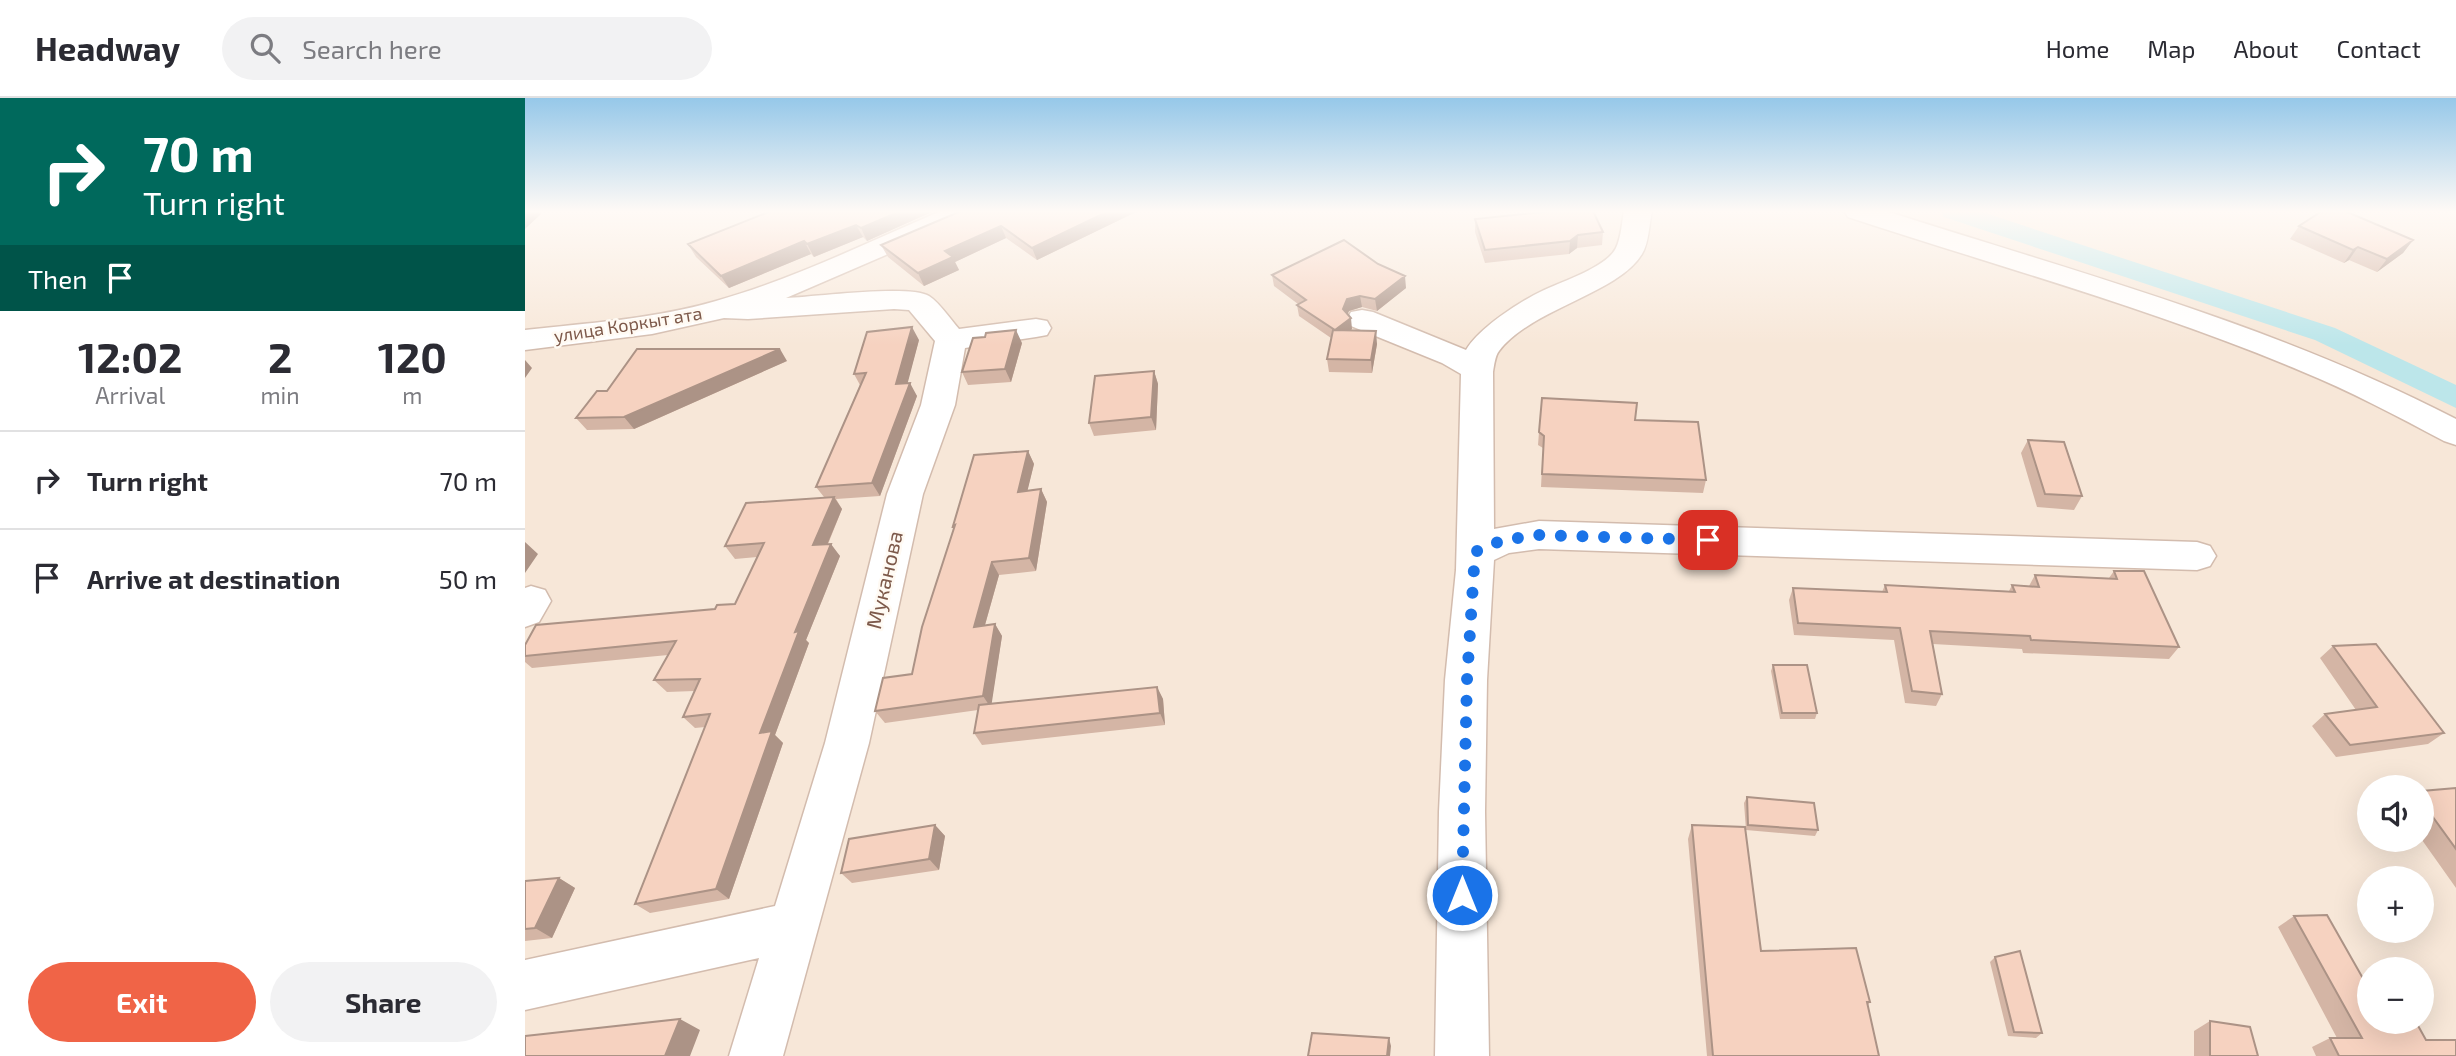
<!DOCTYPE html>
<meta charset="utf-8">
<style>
body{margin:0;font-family:"Exo 2",sans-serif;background:#f2f2f3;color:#2b2b33;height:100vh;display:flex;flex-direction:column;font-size:26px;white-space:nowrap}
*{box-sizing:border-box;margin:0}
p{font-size:23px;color:#7c7c81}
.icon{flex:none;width:38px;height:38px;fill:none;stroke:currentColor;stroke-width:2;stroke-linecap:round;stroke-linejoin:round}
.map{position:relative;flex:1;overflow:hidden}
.details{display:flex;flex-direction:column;background:#fff;width:525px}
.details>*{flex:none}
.hud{background:#00695c;color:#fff;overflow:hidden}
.buttons{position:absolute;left:1832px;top:677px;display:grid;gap:14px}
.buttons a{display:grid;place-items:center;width:77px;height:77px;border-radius:50%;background:#fff;box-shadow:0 7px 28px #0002;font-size:35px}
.pin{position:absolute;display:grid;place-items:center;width:60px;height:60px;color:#fff;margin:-30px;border-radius:14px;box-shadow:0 4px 10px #0006}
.me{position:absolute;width:77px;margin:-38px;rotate:0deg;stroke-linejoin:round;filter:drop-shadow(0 0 5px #0008)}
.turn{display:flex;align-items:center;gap:24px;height:147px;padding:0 28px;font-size:32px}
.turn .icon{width:91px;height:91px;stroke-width:2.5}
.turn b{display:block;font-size:49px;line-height:60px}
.then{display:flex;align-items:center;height:66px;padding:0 28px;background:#0003;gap:14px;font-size:26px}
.eta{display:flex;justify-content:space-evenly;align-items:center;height:119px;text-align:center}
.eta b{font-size:42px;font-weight:700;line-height:49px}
.button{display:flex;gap:14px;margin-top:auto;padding:14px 28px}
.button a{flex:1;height:80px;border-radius:42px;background:#f06447;color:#fff;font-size:28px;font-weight:700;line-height:80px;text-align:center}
.button a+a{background:#f2f2f3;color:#2b2b33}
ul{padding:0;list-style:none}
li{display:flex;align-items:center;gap:21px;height:98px;padding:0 28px;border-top:2px solid #e1e1e2}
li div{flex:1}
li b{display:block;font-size:26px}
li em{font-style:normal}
header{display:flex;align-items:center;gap:42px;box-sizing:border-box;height:98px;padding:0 35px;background:#fff;border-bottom:2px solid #e1e1e2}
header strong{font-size:33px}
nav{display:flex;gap:38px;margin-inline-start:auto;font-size:24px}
.search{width:490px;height:63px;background:#f2f2f3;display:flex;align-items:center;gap:18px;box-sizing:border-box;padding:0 24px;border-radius:38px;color:#7c7c81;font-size:26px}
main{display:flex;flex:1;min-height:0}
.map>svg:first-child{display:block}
</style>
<header>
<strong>Headway</strong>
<div class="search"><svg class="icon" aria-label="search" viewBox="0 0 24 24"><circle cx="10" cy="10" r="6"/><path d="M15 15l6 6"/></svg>Search here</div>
<nav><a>Home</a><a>Map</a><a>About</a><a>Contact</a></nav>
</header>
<main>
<section class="details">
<div class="hud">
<div class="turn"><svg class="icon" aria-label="right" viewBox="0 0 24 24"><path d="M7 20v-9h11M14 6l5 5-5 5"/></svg><div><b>70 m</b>Turn right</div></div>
<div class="then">Then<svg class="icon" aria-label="arrive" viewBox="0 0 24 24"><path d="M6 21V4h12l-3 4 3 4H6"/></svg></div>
</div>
<div class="eta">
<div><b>12:02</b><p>Arrival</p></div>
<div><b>2</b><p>min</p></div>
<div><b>120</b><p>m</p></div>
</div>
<ul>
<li><svg class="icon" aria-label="right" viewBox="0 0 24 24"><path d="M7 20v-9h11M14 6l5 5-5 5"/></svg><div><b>Turn right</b></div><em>70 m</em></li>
<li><svg class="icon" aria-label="arrive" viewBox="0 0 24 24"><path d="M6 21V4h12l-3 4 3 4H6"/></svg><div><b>Arrive at destination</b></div><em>50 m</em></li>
</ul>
<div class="button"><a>Exit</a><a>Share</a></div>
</section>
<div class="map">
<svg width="1931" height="958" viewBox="0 0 1931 958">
<rect width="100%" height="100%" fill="#fef5eb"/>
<!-- residential -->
<path fill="#f7e7d8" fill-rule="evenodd" d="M0 113H1931V958H0ZM1844 690H1897V742H1844ZM1844 780H1897V833H1844ZM1844 872H1897V924H1844Z"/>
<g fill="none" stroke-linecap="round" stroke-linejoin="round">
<!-- canal -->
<path fill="#bce6ea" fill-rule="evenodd" d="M1415 113H1454L1810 230 1931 287V310L1790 242 1419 119Z"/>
<!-- minor casing -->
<g stroke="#d3bcae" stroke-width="3">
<path id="minor" d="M416 113H453L449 119 261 200C287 199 385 186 404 198 415 205 425 221 434 231L511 221 522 223 526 230 522 237 511 239 440 250 430 307 398 396 344 645 258 958H204L234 860 0 912V862L250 808 300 645 362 396 396 307 410 243 384 212 369 211 223 221 199 220 127 236 0 252V232C64 225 129 221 191 203 269 181 341 145 416 113Z
M1099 113H1127C1124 126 1124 145 1117 156 1093 196 1007 210 974 253 970 258 969 268 968 274L969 431 1014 423 1672 444 1685 448 1691 458 1685 468 1672 472 1014 451 984 455 969 462 962 582 960 714 964 958H910L914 714 920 582 931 472 936 276 917 265 826 228 822 221 826 214 837 212 848 214 941 252C954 230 994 204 1017 193 1036 184 1082 169 1091 150 1096 140 1097 124 1099 113Z
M1319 113H1361C1554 175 1750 227 1931 321V347L1919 343C1872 318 1825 293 1776 273 1629 211 1475 169 1323 119Z
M6 488 20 492 26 503 14 524 0 529V490Z"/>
</g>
<!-- minor -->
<use href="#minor" fill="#fff" fill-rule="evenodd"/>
</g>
<!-- wall -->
<path fill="#d4b5a5" d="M246 113H409L342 143 338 139 289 159 286 156 204 190 171 159 163 146Z
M436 113H613L512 162 481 140 430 164 434 172 399 188 363 159 356 147Z
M950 121 1078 134 1077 147 1052 150 1044 156 960 165 950 134Z
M1774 128 1888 142 1878 155 1852 174 1824 162 1819 165 1765 141Z
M747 177 881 190 852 213 837 209 824 213 822 216 827 231 826 232 852 246 847 275 804 274 802 261 806 240 774 218 772 207 773 206 749 188Z
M394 242 382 285 392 298 355 398 311 401 317 411 303 446 315 458 281 542 284 545 250 637 258 645 204 801 125 815 110 806 180 629 170 630 158 619 169 593 142 594 129 582 143 557 7 570 0 564V547L190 511 210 506 232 459 210 461 200 448 299 399 291 389 335 287 329 276Z
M497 245 486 284 443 287 437 274Z
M262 263 109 331 62 332 51 320 82 293Z
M629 273 633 286 631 332 569 338 564 325Z
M1110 322 1181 382 1178 395 1016 389 1018 350 1013 347 1014 334Z
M1503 342 1557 398 1549 412 1512 409 1496 355Z
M503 353 509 366 502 393 516 391 522 404 511 473 474 477 460 527 470 526 477 538 466 606 632 589 638 601 640 627 457 647 449 635 453 612 360 625 350 613 387 576 429 430 428 428Z
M1589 473 1654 549 1644 561 1498 555 1497 551 1408 546 1417 596 1411 608 1380 605 1369 542 1269 537 1264 502 1268 490 1357 494 1360 487 1484 493 1487 487 1504 488 1510 477 1584 480Z
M1808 548 1919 635 1903 646 1811 659 1787 628 1800 616 1831 612 1795 560Z
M1248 567 1292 615 1290 621H1255L1246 573Z
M1931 690V790L1897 742V693Z
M1222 699 1293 732 1290 738 1221 732 1219 705Z
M410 727 420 738 414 772 327 785 316 775Z
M1167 727 1236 853 1345 904 1343 907 1354 958H1182L1163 741Z
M34 780 50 790 27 840 0 843V783Z
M1769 818 1844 924 1901 942 1931 958H1791L1787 949 1805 940H1812L1753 829Z
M1470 859 1517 935 1511 940 1483 938 1465 864Z
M1685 923 1733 958H1669V933Z"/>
<!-- shaded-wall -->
<path fill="#ac9386" d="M0 113H13L16 116 0 131Z
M376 113H409L342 143 336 130Z
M584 113H613L512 162 507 150Z
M331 127 338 139 289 159 282 146Z
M476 128 481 140 430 164 434 172 399 188 393 175 420 153Z
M1053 137 1052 150 1044 156 1045 143Z
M1888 142 1878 155 1852 174 1862 161Z
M279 143 286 156 204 190 196 178Z
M1833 149 1824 162 1819 165 1828 152Z
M880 178 881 190 852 213 850 201Z
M835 198 837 209 824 213 820 222 818 211 822 201Z
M826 220 827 231 812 243 810 232Z
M387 229 394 242 379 299 371 286Z
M491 232 497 245 486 284 480 271Z
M851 233 852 246 847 275 846 262Z
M255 251 262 263 109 331 99 319Z
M0 262 7 270 0 280Z
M629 273 633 286 631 332 626 319Z
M385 285 392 298 355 398 347 385Z
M503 353 509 366 499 407 493 394Z
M516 391 522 404 511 473 504 460Z
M309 399 317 411 297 459 288 447Z
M0 444 13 456 0 475Z
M306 446 315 458 281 542 284 545 250 637 258 645 204 801 191 791 235 635 270 534Z
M467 464 474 477 456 541 449 529Z
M470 526 477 538 466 610 458 598Z
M632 589 638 601 640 627 635 615Z
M410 727 420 738 414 772 404 761Z
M34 780 50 790 27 840 10 830Z
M155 921 175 932 165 958H140Z
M864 940 866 948 865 958H862Z"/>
<!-- building -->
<path fill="#f6d2c0" stroke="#ac9386" stroke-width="2" d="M246 113H376L336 130 331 127 282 146 279 143 196 178 163 146Z
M436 113H584L507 150 476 128 420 153 428 159 393 175 356 147Z
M1028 113H1068L1078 134 1053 137 1045 143 960 152 950 121Z
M1797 113H1820L1888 142 1862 161 1833 149 1828 152 1774 128Z
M819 142 853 166 880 178 850 201 835 198 822 201 818 211 826 220 810 232 772 207 781 202 747 177Z
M387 229 371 286 385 285 347 385 291 389 341 275 329 276 342 234Z
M491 232 480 271 437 274 448 240 460 239 461 235Z
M808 232 851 233 846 262 802 261Z
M112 251H255L99 319 51 320 72 293H82Z
M629 273 626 319 564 325 570 278Z
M1017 300 1112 305 1110 322 1173 324 1181 382 1017 376 1019 338 1014 334Z
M1503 342 1539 344 1557 398 1520 396Z
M503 353 493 394 516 391 504 460 467 464 449 529 470 526 458 598 350 613 358 580 387 576 397 529 430 427 428 428 449 357Z
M309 399 288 447 306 446 270 534 274 533 235 635 247 633 191 791 110 806 185 616 158 619 175 581 129 582 151 543 0 558V547L11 527 190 511 192 507 210 506 239 445 200 448 221 405Z
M1589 473H1619L1654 549 1506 542 1505 538 1405 533 1417 596 1387 593 1375 530 1273 525 1268 490 1362 494 1360 487 1490 494 1487 487 1514 489 1510 477 1592 481Z
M1851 546 1919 635 1825 647 1800 616 1852 609 1808 548Z
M1248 567H1282L1292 615H1257Z
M632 589 635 615 449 635 454 607Z
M1931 690V751L1897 704V693Z
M1222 699 1289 705 1293 732 1223 727Z
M410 727 404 761 316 775 324 741Z
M1167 727 1220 729 1236 853 1331 850 1345 904H1342L1354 958H1188Z
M34 780 10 830 0 831V783Z
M1802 817 1844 891V924H1891L1901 942H1931V958H1814L1805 940H1837L1769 818Z
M1495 853 1517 935 1489 934 1470 859Z
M155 921 140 958H0V938Z
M1685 923 1725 929 1733 958H1685Z
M787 935 864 940 862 958H783Z"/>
<!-- sky -->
<linearGradient id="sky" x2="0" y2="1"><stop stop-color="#96c8e9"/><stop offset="0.46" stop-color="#fffaf6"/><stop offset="1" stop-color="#fffaf6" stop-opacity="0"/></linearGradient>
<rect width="1931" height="247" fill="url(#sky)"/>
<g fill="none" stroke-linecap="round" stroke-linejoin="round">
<!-- route -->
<path stroke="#1a73e8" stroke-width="12" stroke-dasharray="0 21.6" d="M937 797 942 582 950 454 978 442 1014 437 1183 442"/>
</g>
<g text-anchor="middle" stroke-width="5" stroke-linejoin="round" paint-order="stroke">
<!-- far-street labels -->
<g font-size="18" fill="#7d594a" stroke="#fffaf3">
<text transform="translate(103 227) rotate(-9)" y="6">улица Коркыт ата</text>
</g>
<!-- street labels -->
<g font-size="21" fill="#7d594a" stroke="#fffaf3">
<text transform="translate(360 482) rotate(-77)" y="7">Муканова</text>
</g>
</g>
</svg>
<div class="buttons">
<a><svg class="icon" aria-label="sound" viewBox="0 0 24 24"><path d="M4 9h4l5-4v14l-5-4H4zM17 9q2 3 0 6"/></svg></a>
<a>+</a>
<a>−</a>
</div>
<div class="pin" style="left:1183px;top:442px;background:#d93025"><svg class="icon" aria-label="arrive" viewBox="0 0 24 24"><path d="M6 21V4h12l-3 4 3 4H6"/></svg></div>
<svg class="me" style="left:937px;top:797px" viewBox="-20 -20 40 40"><circle r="17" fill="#1a73e8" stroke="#fff" stroke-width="3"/><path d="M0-11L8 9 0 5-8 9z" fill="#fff"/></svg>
</div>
</main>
